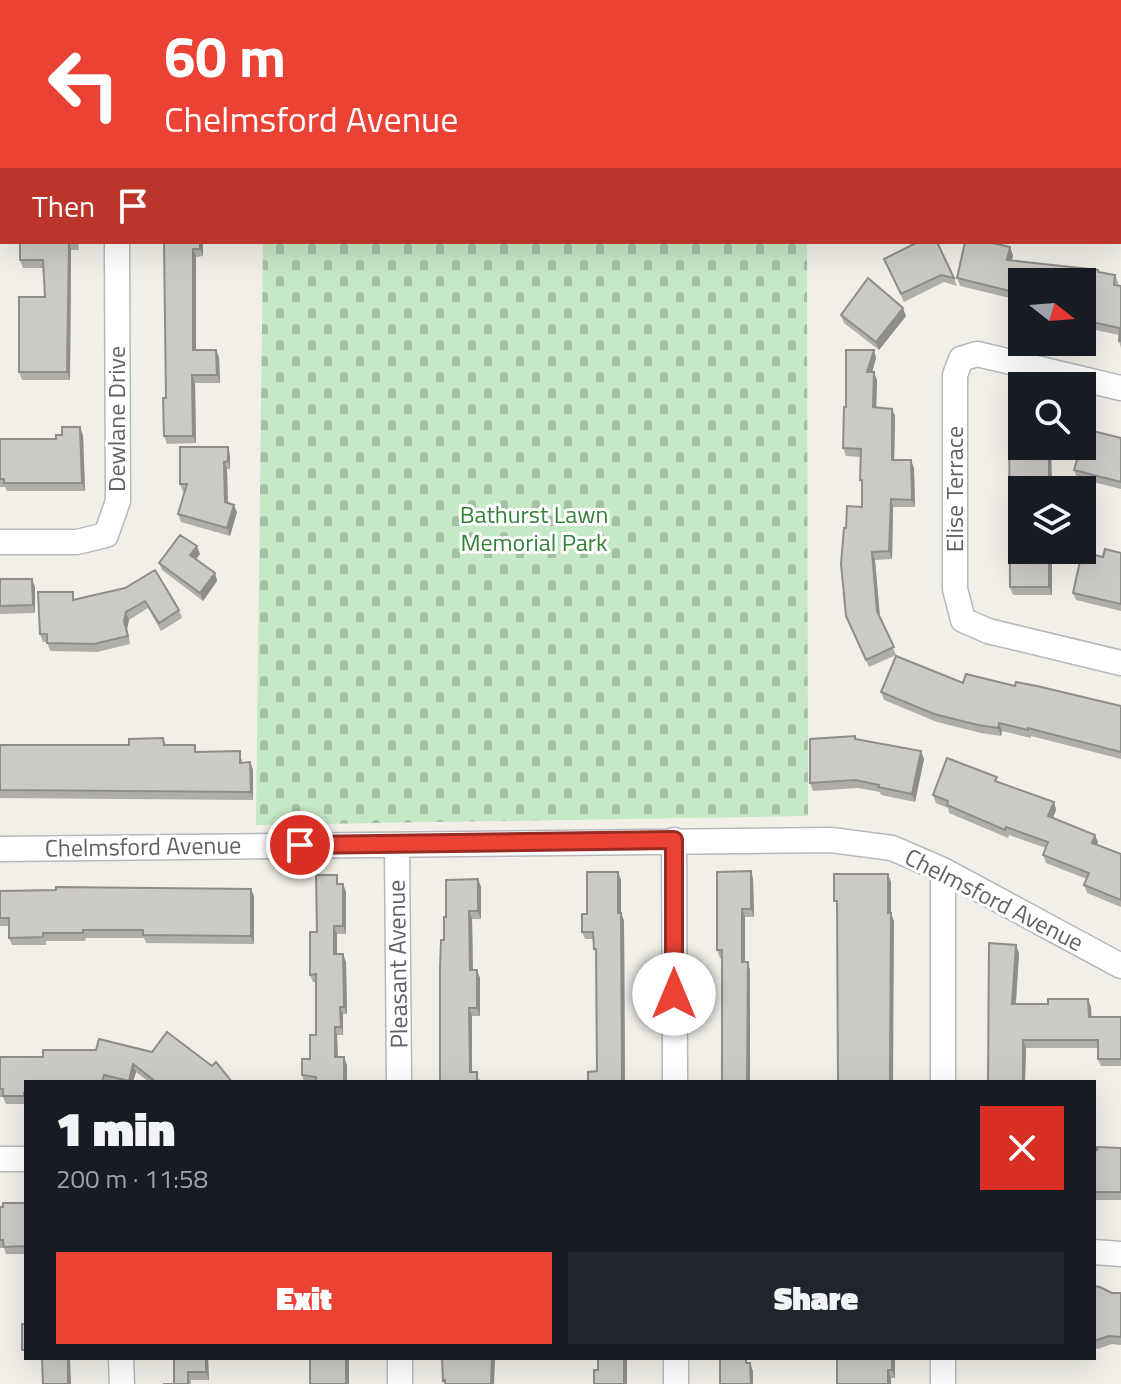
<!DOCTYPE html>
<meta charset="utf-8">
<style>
body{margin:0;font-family:"Titillium Web",sans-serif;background:#20242c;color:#f1f3f6;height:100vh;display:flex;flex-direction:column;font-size:30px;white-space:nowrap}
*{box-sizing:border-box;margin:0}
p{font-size:26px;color:#9ea1a6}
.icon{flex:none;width:44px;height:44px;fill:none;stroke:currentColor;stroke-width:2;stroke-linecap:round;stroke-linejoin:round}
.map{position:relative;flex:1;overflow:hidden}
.side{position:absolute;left:24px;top:1080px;width:1072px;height:280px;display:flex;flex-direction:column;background:#171b24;border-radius:0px;box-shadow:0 8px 32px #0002}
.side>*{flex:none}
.banner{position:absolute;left:0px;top:0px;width:1122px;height:244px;box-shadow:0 8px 32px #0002;background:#ea4335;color:#fff;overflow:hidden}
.needle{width:52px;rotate:107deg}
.controls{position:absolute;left:1008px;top:268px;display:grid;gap:16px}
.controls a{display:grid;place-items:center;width:88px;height:88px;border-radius:0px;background:#171b24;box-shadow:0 8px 32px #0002;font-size:40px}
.pin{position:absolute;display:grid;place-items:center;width:68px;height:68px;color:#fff;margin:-34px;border:4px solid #fff;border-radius:50%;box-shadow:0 2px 8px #0007}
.me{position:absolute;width:88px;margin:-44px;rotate:0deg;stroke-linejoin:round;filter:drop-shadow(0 0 6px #0008)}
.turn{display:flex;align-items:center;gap:28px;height:168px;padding:0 32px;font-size:36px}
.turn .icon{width:104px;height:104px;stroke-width:2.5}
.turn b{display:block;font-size:56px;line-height:68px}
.then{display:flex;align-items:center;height:76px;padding:0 32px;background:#0003;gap:16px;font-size:30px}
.round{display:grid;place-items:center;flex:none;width:84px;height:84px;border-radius:0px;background:#20242c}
.overview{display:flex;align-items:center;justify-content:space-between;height:136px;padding:0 32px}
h1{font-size:48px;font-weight:800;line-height:60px}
.cta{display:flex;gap:16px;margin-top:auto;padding:16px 32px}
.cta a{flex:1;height:92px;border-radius:0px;background:#ea4335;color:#fff;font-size:32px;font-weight:800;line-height:92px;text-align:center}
.cta a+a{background:#20242c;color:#f1f3f6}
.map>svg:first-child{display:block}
</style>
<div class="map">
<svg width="1121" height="1384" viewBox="0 0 1121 1384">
<defs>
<pattern id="cemetery-stones" width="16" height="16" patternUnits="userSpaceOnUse" patternTransform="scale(2)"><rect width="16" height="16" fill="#c5e8c5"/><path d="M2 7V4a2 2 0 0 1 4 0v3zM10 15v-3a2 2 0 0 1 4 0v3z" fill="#a3c0a4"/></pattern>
</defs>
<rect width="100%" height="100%" fill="#f1efe8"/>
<!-- cemetery -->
<path fill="url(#cemetery-stones)" d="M266 0H807V2H266Z
M263 242H807L808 816 256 825Z"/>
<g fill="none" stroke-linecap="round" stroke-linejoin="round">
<!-- minor casing -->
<g stroke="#b5b8bc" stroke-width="27">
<path id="minor" d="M116 0V2
M955 2V0
M0 30H2
M1120 128 1121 129
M1121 388 977 354 961 359 955 375V589L963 620 988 631 1121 663
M0 542H77L106 535 118 501 117 242
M674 840 675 1082
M397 846 399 1082
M0 849 831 840 892 848 943 870 1121 966
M943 870V1082
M0 1159H26
M1094 1252 1121 1254
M121 1358 122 1384
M400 1358V1384
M676 1358V1384
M943 1384V1358"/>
</g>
<!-- minor -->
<use href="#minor" stroke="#fff" stroke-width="24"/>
</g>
<!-- wall -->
<path fill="#afaea9" d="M20 242H78L79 250H71L70 380H22L19 372 45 297 44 268H23L20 260Z
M164 242H203V256L196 257V350L219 357 220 383H195L196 443 167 444 164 436 166 398Z
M1013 255 1012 260 1098 270 1099 272 1115 275 1118 282V286H1121V348L1119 341V335L1082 327V282H1022V309L1012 308 1010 298 960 286 957 278Z
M884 259 954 278 957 286 944 282 904 302Z
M841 315 906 316 879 350 844 323Z
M874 350 876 358 872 372 877 380 876 408 892 409 895 416 894 460 914 468 915 507H893L892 559 875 560 880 617 896 655 869 667 849 623 846 528 862 507V486L860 480 861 457 846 456 843 448 846 407Z
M1009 408H1022V446H1051L1052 490H1022V550H1052V595H1013L1010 587Z
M83 435 85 491H7L5 487H0V439H56Z
M1121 438V489L1077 478 1074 470Z
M228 447 230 455V469H227L228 503 237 512 230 536 181 522 178 514 184 492H183L180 484Z
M1121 553V611L1076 600 1073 593Z
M200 554 196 560 215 573 217 581 203 601 162 570 159 563Z
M0 579 35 587V613L0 614Z
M125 588 179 610 182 618 161 631 148 608 129 620 127 629 130 644 97 652 50 651 47 642H43L40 634 76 600Z
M963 683 1015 686 1121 706V759L1031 736V738L1002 731 1001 736 981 733 937 722 884 700 881 692Z
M855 736 856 740 924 759 915 802 881 795 880 792 858 788 813 791 810 783Z
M163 738 166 745 197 752 242 759V763L250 762 253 770V800L0 798V745H129Z
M998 782 1054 802 1056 810 1053 818 1098 842 1097 845 1121 854V907L1087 893 1084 885 1087 879 1046 863 1043 855 1046 848 1009 835 1008 838 949 813 948 808 936 803 933 795Z
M751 871 753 879 754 917H745V962L750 970 720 958 717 950Z
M618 872 621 880V913L624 921 625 1082H588L597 1071 596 955 594 949 593 939H585L582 932Z
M478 879 481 887V919H472L473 970 480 978V1016H472V1072L480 1080V1082H440L444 940 446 917Z
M340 884H343L346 892V934H337V954L346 962 347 1014H343V1035H337L338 1057 347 1065V1082H304L302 1075 310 1059 316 1035V982H313L310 975 317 932Z
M0 891 254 896V944L146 943 144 938H86L85 941H46V945H12L9 938V926H0Z
M989 943 1019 953 1016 1004 1091 1007V1017H1121V1066H1101L1098 1059V1048H1026L1025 1082Z
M96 1050 232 1082H149L136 1072 133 1082H26V1104H6L3 1097H0V1057H43Z
M1121 1148V1200H1094V1150Z
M26 1203V1254H6L4 1248H0V1207Z
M1094 1286 1112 1293H1121V1345L1112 1344 1098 1349 1094 1348Z
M174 1358H208L209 1380H191V1384H163H174Z
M895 1358V1378H891V1384H837Z"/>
<!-- shaded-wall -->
<path fill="#8f8d8a" d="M69 242 71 250 70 380 67 372Z
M200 242H203V256L200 249Z
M1010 247 1013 255 1010 267 1007 260Z
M193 249 196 257V358L193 350Z
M903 308 906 316 879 350 876 342Z
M216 350 219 357 220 383 217 375Z
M874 350 876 358 870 380 867 372Z
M874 372 877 380 876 415 873 407Z
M192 375 195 383 196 443 193 436Z
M892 409 895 416 894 468 892 460Z
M80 427 83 435 85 491 82 483Z
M1049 446H1051L1052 490H1049Z
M228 447 230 455V469L228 461Z
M911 460 914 468 915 507 912 500Z
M224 462 227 469 228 510 225 502Z
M891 499 893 507 892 559 889 551Z
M234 505 237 512 230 536 227 528Z
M197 546 200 554 193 563 190 555Z
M1049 550H1052V595L1049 587Z
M872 552 875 560 880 619 877 611Z
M215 573 217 581 203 601 200 593Z
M32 579 35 587V613L33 605Z
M126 612 129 620 127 629 130 644 124 621Z
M999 723 1002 731 1001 736 998 728Z
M921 751 924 759 915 802 912 794Z
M250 762 253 770V800L251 792Z
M1054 802 1056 810 1051 823 1048 816Z
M1095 835 1098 842 1095 851 1092 843Z
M751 871 753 879 754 917 751 909Z
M618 872 621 880V921L618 913Z
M888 874 891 882V921L888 913Z
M478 879 481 887V919L478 911Z
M343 884 346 892V934L343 926Z
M251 889 254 896V944L251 936Z
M742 909 745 917V970L742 962Z
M469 911 472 919 473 978 470 970Z
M621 913 624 921 625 1082H622Z
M891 913 894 921 893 1082H890Z
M334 926 337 934V962L334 954Z
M1016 945 1019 953 1015 1012 1012 1004Z
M343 954 346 962 347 1014 344 1007Z
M748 962 750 970V1082H747Z
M477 970 480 978V1016L477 1008Z
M1088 999 1091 1007 1092 1025 1089 1017Z
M340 1007 343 1014V1035L341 1027Z
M469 1008 472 1016V1080L470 1072Z
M335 1027 337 1035 338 1065 335 1057Z
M1023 1040 1026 1048 1025 1082H1023Z
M344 1057 347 1065V1082H344Z
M133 1064 136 1072 133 1082H129Z
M68 1358H70L71 1384H68Z
M206 1358H208L209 1380 206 1372Z
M346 1358H349V1384H346Z
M492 1358H495L494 1384H491Z
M624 1358H627V1384H624Z
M892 1358H895V1378L892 1370Z
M750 1363 753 1371V1384H751Z
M888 1370 891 1378V1384H888Z"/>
<!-- building -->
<path fill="#cccac5" stroke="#8f8d8a" stroke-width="2" d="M168 0H208V2H168Z
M851 0H895L894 2H851Z
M1007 0H1017L1024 2H1007Z
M1120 43H1121V71H1120Z
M1120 172H1121V219H1120Z
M20 242H76H69L67 372H19V297H45L43 260H20Z
M164 242H200V249H193V350H216L217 375H192L193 436H164L163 398H166Z
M918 242H937L954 278 941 275 901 294 884 259Z
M965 242H988L1010 247 1007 260 1098 270V272L1115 275 1114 285 1121 286V341H1119L1120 328 1082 320V282H1022V302L1009 300 1010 291 957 278Z
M868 278 903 308 876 342 841 315Z
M846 350H874L867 372H874L873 407 892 409V460H911L912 500 891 499 889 551 872 552 877 611 894 647 866 660 846 616 841 564 844 528H846L847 506 862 507V480H860L861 449 843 448 844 407H846Z
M1009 408H1022V446H1049V490H1022V550H1049V587H1010Z
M62 427H80L82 483H4V479H0V439H56V435H62Z
M1085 429 1121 438V482L1074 470 1081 446H1082Z
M180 447H228V461L224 462 225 502 234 505 227 528 178 514 187 484H180Z
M180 535 197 546 190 555 215 573 200 593 159 563Z
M1105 549 1121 553V604L1073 593 1082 552 1103 557Z
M155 570 179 610 159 623 145 601 126 612 124 621 128 636 94 644 47 643V634H40L38 592H73V600L125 588Z
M0 579H32L33 605 0 606Z
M896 656 963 683 966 674 1015 686 1016 682 1037 686 1121 706V752L1028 728V730L999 723 998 728 978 725 934 714 881 692Z
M855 736V739L921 751 912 794 878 787 879 785 855 780 810 783V739Z
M163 738 164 745H195V752L240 751V763L250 762 251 792 0 790V745H129V739Z
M947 758 997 777 995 781 1054 802 1048 816 1095 835 1092 843 1121 854V900L1084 885 1089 873 1043 855 1048 842 1006 827 1005 830 947 805 948 801 933 795Z
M751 871V909H742V962H748L747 1082H722V950H717V872Z
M587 872H618V913H621L622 1082H588V1072L597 1071 596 949H594L593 932H582V914H587Z
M834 874H888V913H891L890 1082H838L837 901H834Z
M316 875H337V884H343V926H334V954H343L344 1007H340L341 1027H335V1057H344V1082H316V1077L302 1075V1059H310V1035H316V974L310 975V932H317Z
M478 879V911H469L470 970H477V1008H469L470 1072H477V1082H440V968L441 940H444V917H446V880Z
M56 887 251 889V936L143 935V930H83V933H43V937L9 938V918H0V891L56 890Z
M989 943 1016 945 1012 1004H1048V999H1088L1089 1017H1121V1059H1098V1040H1023V1082H988Z
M167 1032 212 1066 216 1062 232 1082H156L133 1064 129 1081 104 1075 102 1082H26V1093H24V1096H3V1089H0V1057H43V1050H96L99 1039 152 1052Z
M1097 1147 1121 1148V1192H1094V1150H1097Z
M3 1203H26V1246L4 1247 3 1240H0V1207H3Z
M1094 1286 1100 1287 1112 1293H1121V1337L1109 1336 1094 1341Z
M22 1324H26V1350H22Z
M42 1358H68V1384H43Z
M174 1358H206V1372H188V1384H163H174Z
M310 1358H346V1384H310Z
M442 1358H492L491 1384H445V1380L443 1381Z
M598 1358H624V1384H594V1370H598Z
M720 1358H746V1363H750L751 1384H720Z
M837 1358H892V1370H888V1384H837Z"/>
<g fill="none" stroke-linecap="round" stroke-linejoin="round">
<!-- route casing -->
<g stroke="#982c22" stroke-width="20">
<path id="route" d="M300 845 674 840V994"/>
</g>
<!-- route -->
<use href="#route" stroke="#ea4335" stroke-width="14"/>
</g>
<g text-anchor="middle" stroke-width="6" stroke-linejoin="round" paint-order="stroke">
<!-- street labels -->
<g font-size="24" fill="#5f6368" stroke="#fff">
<text transform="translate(117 419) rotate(-90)" y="8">Dewlane Drive</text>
<text transform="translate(955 489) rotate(-90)" y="8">Elise Terrace</text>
<text transform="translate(143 847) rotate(-1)" y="8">Chelmsford Avenue</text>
<text transform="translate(994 900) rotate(27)" y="8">Chelmsford Avenue</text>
<text transform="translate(398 964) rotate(-91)" y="8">Pleasant Avenue</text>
</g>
<!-- park labels -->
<g font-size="24" fill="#348238" stroke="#fff">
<text x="534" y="523">Bathurst Lawn<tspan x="534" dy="28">Memorial Park</tspan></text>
</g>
</g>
</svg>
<div class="controls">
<a><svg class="needle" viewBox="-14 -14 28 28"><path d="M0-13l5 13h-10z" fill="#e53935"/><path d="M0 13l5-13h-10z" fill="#9ea1a6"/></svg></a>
<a><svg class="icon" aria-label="search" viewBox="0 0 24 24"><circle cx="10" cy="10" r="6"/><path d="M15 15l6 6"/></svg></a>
<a><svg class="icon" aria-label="layers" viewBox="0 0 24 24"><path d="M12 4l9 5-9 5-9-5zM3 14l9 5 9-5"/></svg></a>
</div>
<div class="pin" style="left:300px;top:845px;background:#d93025"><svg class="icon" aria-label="arrive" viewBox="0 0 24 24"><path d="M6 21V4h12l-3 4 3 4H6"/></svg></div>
<svg class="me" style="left:674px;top:994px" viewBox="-20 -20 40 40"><circle r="19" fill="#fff"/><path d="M0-13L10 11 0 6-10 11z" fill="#ea4335"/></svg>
<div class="banner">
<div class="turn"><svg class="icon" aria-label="left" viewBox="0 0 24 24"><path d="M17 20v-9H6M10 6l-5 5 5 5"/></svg><div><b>60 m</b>Chelmsford Avenue</div></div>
<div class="then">Then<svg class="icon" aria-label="arrive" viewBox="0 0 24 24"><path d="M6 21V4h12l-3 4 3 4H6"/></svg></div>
</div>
<section class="side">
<div class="overview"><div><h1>1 min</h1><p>200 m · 11:58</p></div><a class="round" style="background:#d93025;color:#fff"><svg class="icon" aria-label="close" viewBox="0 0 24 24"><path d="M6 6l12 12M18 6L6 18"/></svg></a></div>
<div class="cta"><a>Exit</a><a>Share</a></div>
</section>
</div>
